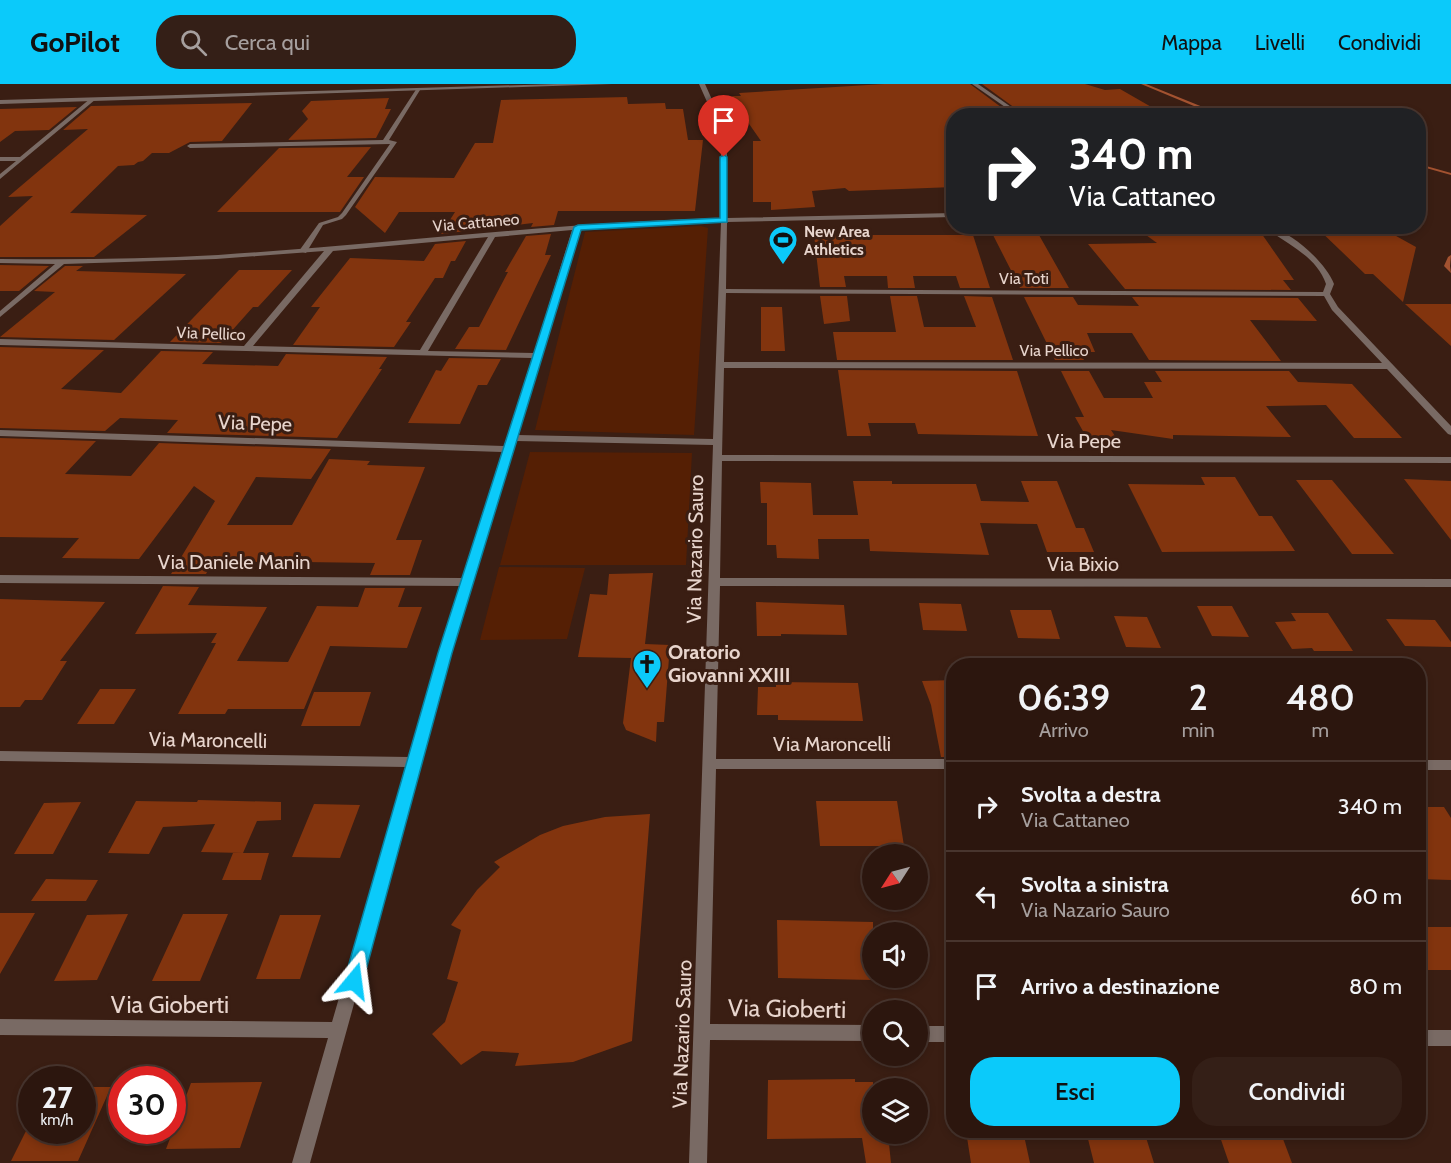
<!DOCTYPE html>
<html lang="it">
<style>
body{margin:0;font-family:Cabin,sans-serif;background:#341f17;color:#f1f3f6;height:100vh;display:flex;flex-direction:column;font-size:22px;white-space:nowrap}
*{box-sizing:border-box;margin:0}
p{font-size:20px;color:#a69f9e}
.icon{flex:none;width:33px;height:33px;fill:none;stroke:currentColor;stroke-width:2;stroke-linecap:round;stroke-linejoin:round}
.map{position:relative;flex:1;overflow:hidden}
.details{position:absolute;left:946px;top:574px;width:480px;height:480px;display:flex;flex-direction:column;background:#2c160e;border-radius:24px;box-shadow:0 3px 9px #0003,0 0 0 2px #48352e}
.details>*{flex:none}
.banner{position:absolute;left:946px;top:24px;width:480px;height:126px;border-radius:24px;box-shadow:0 3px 9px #0003,0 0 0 2px #48352e;background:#202124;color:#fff;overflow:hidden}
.needle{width:39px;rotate:234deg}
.controls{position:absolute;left:862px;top:760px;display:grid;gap:12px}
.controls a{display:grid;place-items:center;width:66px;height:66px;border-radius:50%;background:#2c160e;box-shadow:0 3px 9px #0003,0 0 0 2px #48352e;font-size:30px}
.speed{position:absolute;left:18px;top:982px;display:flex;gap:12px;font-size:30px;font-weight:700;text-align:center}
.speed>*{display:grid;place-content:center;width:78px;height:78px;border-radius:50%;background:#2c160e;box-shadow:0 3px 9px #0003,0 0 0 2px #48352e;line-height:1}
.speed small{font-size:15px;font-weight:400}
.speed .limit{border:9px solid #d22;background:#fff;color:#111}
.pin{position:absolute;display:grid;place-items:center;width:51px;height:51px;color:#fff;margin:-62px -26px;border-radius:50% 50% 50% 0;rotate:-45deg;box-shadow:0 0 6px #0007}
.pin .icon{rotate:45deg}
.me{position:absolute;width:66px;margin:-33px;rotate:16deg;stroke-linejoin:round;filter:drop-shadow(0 0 4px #0008)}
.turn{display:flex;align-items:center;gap:21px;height:126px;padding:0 24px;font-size:27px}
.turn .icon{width:78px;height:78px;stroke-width:2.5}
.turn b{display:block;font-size:42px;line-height:51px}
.eta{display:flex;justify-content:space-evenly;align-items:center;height:102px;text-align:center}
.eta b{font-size:36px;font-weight:600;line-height:42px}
.action{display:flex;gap:12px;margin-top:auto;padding:12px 24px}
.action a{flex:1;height:69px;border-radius:24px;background:#0bcafa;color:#111;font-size:24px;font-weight:600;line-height:69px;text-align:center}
.action a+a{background:#341f17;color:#f1f3f6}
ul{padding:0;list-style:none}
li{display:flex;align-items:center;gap:18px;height:90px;padding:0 24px;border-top:2px solid #48352e}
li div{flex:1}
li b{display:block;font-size:22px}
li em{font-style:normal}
header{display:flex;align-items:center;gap:36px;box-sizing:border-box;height:84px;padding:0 30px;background:#0bcafa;color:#111}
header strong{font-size:28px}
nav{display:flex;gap:33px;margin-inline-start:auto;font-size:21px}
.search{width:420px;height:54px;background:#341f17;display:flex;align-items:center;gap:15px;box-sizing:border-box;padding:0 21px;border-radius:24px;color:#a69f9e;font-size:22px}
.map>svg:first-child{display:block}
</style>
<header>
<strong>GoPilot</strong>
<div class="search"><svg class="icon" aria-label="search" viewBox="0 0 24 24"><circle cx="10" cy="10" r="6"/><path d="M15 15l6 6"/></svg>Cerca qui</div>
<nav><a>Mappa</a><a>Livelli</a><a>Condividi</a></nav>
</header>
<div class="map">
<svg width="1451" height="1079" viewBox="0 0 1451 1079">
<rect width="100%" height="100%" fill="#3a1e13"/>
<!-- green -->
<path fill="#551f04" d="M701 142 708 144 694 351 535 346 585 148Z
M530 368 692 369 686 481H500Z
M499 483 585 484 567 555 480 556Z"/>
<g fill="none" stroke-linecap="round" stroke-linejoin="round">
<!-- stream -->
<path fill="#a35230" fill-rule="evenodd" d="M1141 0H1146L1225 32H1218Z
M1419 80 1451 89V91L1419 82Z
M1451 171 1450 182 1451 189 1444 182 1448 173Z"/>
</g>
<!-- building -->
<path fill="#82340e" d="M884 0H970L1013 32H954V103L849 107 845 104 812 107 815 123 771 126V118H753V57H761L738 24H741L732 12H741L739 9Z
M982 0H1085L1105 6 1120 5 1167 32H1026Z
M627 13 628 20 665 19 666 25H683L688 56H703L695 127H558L554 141 531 143 533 139 441 150 455 128H399L385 149 355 123 375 93 454 94 475 59H493L501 16Z
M389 14 385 25H391L376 54 288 56 308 35 302 27 311 17Z
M252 19 222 57 190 58 169 69H152L143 77 138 78 134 81 118 82 70 129 147 131 94 173H0V142L33 112 8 113 88 45 63 46 91 22Z
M77 23 49 46 15 47 0 58V25Z
M371 63 347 93H364L340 128H217L279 64Z
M1315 142H1378L1416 163 1403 218 1373 190H1365Z
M1259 146 1294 196H1283L1291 206 1125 205 1088 160 1157 159 1146 151Z
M551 150 545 171H551L506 266 455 265 469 243H479L508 188H505L526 152Z
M814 151H973L990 204H960L956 192H913L915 204H888L887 192H844L846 203H820Z
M993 151H1039L1069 204H1020Z
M466 157 455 177H451L443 194H435L406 238H411L394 263 293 261 320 223H311L350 174 424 177 435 160Z
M0 181 49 182 19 207H0Z
M65 182H83L76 187 186 190 114 256 0 253 55 208 34 207Z
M239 186H292L258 223H253L221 259 170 258Z
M820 212H847L850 237 824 240Z
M890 212H917L924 243H976L964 212 992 213 1013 276H837L833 248H896Z
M1024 213H1073L1078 221 1139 222 1132 213 1298 214 1317 237 1250 236 1281 277 1149 276 1132 249H1087L1095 268H1079L1084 276H1055Z
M1405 220H1451V262Z
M761 223H782L785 267H761Z
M0 263 104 266 61 305 121 309 161 267 213 268 202 280 278 282 286 270 387 273 379 285H382L337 354 167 349 178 336 120 334 105 347 0 344Z
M449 274 501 275 487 301H478L460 340 408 339 436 286 441 287Z
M838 286 1017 287 1038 352 918 350 915 339H868L871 352H847Z
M1061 287H1089L1104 314H1153L1144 298H1162L1155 287H1289L1298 298 1352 300 1402 354H1354L1326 321 1266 322 1291 353 1173 351V355L1111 346 1117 355 1088 356 1075 333H1084Z
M0 354 96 357 65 390 131 392 159 359 331 365 311 395 256 393 227 441H292L329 375 370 377 367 381 425 383 396 456H422L410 491H370L375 479 303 478H212L206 490H171L215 417 194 402 139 475 62 474 79 454 0 453Z
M1201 393H1235L1259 432H1272L1295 467 1162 468 1128 400 1205 401Z
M1404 395 1451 397V456Z
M1296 396H1332L1394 470H1352Z
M853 397H892V400H976L981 417 1029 418 1021 397H1057L1076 444H1084L1094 468H1047L1037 440 980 439 989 471 870 467 869 455H818L819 475 777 474 776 461H767V419H761L760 398 811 399 813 431H858Z
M653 489 645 560 670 561 664 638H657L656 658 626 646 623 639 631 574 578 573 590 510 607 511 609 490Z
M163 502 199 503 188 521 267 523 237 577 288 578 317 522 358 523 365 504H405L398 523H422L407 564 330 562 304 625H228L225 630H178L216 559H211L217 549 135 550Z
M0 515 105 518 60 577H67L42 616H25L20 623H0Z
M756 518 844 521 847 551 781 550V552H757Z
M919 519 961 520 967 547 923 546Z
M1197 522H1232L1249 553 1212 552Z
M1010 526H1051L1060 555 1018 554Z
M1291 529H1328L1353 567H1314L1312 564 1292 565 1275 538 1296 537Z
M1114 532 1147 533 1161 564 1126 563Z
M1386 535 1435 536 1451 558V563L1405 562Z
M954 596V673H941L931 621 922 597Z
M776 598 858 599 863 637 778 636V631H757L758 603H776Z
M100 605H136L114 640H77Z
M314 608H371L360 642H301Z
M198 716 281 718V736L257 737 243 769 201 768 215 740 163 743 149 770 108 769 136 717 197 718Z
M816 717H897L904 762H820Z
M81 718 53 770H14L44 719Z
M314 720 360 721 340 774 292 773Z
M1419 723H1444L1451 734V796L1419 795Z
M650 730 632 957 573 978 515 982 519 969 482 967 461 981 432 950 445 938 458 898 447 895 461 846 451 841 477 806 500 783 494 778 540 751 563 742 605 733Z
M233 769H269L261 796H222Z
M46 795 98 796 86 817H31Z
M0 829H35L0 890Z
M128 830 97 896 54 897 87 831Z
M183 830H228L200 897H152Z
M280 831H321L300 895H256Z
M777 836 873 838V896L778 894Z
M1419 843H1451V886H1419Z
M855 995V998H873V1050H888L891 1079H866L862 1054 767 1055 768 996Z
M262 998 240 1064 166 1065 191 999Z
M82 1003H111L78 1077H11L26 1047H82Z
M966 1047H1023L1030 1079H971Z
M1086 1047H1144L1154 1079H1094Z
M1218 1047H1280L1292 1079H1229Z"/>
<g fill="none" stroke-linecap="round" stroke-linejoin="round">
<!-- service -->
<path fill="#796a64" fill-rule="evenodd" d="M417 4 420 6 389 56 397 58 346 131 342 135 323 141 306 169 299 167 319 139 338 133 342 129 390 60 190 64 187 62 190 60 383 56Z"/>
<!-- minor -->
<path fill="#796a64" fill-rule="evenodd" d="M699 0H705L727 49V134L954 129V133L727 138 726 205 1323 208 1326 200C1316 171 1286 160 1263 142 1286 142 1326 178 1334 200L1330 210 1338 223 1451 342V351L1448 350 1387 285 724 284 722 371 1451 373V379L722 377 720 494 1451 495V503L720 502 716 675H954V685H716L710 940 873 941V957L710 956 707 1079H689L713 361 516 357 451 569 310 1079H292L328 954 0 951V935L332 938 406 683 0 677V667L409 673 460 502 0 499V491L462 494 502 368 0 352V346L504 362 532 274 0 261V255L244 262 324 167 216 175 64 180 0 233V227L55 180 0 179V175C73 176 145 175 218 171 386 160 552 139 721 134V49ZM721 138 713 355 517 351 580 146ZM572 146 534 269 428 267 495 153ZM488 153 420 266 253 262 333 167ZM726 209 1324 212 1332 226 1382 279 724 278Z
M972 0H978L1024 32H1018Z
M91 14 96 15 0 95V90L16 77H0V73H20Z
M1419 676H1451V686H1419Z
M918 942H954V958H918Z
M1419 946H1451V962H1419Z"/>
<!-- tertiary -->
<path fill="#796a64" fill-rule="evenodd" d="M557 0H612L0 20V16Z"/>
</g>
<!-- route -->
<path fill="#0bcafa" stroke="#0783a2" stroke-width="1.5" d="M724 71 727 73V138L581 146 452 569 363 897 360 903 354 906 347 903 344 897 438 569 574 143 578 141 720 134V73Z"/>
<!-- icons -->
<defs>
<g id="stadium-pin" transform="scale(1.5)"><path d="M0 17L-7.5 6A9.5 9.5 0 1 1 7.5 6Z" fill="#0bcafa" stroke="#3a1e13"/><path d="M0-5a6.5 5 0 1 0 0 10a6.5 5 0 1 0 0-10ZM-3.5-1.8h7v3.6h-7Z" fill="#111"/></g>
<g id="church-pin" transform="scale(1.5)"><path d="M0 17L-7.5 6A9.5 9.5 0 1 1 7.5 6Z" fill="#0bcafa" stroke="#3a1e13"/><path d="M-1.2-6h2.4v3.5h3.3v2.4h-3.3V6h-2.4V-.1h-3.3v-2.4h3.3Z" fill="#111"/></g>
</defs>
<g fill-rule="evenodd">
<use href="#stadium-pin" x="783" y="156"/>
<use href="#church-pin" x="647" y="580"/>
</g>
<g text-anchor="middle" stroke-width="6" stroke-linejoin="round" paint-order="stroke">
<!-- far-street labels -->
<g font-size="16" fill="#e8d5cd" stroke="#3a1e13">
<text transform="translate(476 138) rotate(-5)" y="6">Via Cattaneo</text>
<text x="1024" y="200">Via Toti</text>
<text transform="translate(211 249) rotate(2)" y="6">Via Pellico</text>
<text x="1054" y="272">Via Pellico</text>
</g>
<!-- far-poi labels -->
<g font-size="16" font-weight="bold" fill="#e8d5cd" stroke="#3a1e13" text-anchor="start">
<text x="804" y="153">New Area<tspan x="804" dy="18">Athletics</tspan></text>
</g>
<!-- street labels -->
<g font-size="20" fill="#e8d5cd" stroke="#3a1e13">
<text transform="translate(255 339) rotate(2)" y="7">Via Pepe</text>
<text x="1084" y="364">Via Pepe</text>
<text transform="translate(695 465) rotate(-89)" y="7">Via Nazario Sauro</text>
<text x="234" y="485">Via Daniele Manin</text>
<text x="1083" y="487">Via Bixio</text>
<text transform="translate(208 656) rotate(1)" y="7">Via Maroncelli</text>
<text x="832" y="667">Via Maroncelli</text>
<text transform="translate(682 950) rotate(-88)" y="7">Via Nazario Sauro</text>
</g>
<!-- poi labels -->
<g font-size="20" font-weight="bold" fill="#e8d5cd" stroke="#3a1e13" text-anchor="start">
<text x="668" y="575">Oratorio<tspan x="668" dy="23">Giovanni XXIII</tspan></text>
</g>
<!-- near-street labels -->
<g font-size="24" fill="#e8d5cd" stroke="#3a1e13">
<text x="170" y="929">Via Gioberti</text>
<text transform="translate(787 925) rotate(1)" y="8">Via Gioberti</text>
</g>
</g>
</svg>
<div class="controls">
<a><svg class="needle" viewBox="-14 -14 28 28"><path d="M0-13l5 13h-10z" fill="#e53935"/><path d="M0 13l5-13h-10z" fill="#a69f9e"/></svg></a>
<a><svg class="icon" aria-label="sound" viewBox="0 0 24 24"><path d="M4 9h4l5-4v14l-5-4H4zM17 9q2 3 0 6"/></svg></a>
<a><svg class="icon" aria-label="search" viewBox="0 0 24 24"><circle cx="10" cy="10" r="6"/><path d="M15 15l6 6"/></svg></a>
<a><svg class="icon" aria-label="layers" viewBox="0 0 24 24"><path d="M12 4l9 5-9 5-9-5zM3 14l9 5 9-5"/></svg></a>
</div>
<div class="speed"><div>27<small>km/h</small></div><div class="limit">30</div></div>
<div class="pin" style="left:724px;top:73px;background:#d93025"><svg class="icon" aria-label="arrive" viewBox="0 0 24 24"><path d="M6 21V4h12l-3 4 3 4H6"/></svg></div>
<svg class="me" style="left:354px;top:897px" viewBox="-20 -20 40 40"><path d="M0-17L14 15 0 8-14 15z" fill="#0bcafa" stroke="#fff" stroke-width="4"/></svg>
<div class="banner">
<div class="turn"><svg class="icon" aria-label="right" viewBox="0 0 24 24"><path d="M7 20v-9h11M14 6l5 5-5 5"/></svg><div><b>340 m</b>Via Cattaneo</div></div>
</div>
<section class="details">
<div class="eta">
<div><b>06:39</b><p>Arrivo</p></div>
<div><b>2</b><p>min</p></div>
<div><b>480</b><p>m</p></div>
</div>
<ul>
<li><svg class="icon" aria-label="right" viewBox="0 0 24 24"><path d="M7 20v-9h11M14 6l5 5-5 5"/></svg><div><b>Svolta a destra</b><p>Via Cattaneo</p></div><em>340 m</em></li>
<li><svg class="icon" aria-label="left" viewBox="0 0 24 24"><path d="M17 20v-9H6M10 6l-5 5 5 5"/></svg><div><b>Svolta a sinistra</b><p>Via Nazario Sauro</p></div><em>60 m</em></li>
<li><svg class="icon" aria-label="arrive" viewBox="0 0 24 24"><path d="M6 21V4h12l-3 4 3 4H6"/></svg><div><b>Arrivo a destinazione</b></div><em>80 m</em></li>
</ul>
<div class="action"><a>Esci</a><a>Condividi</a></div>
</section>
</div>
